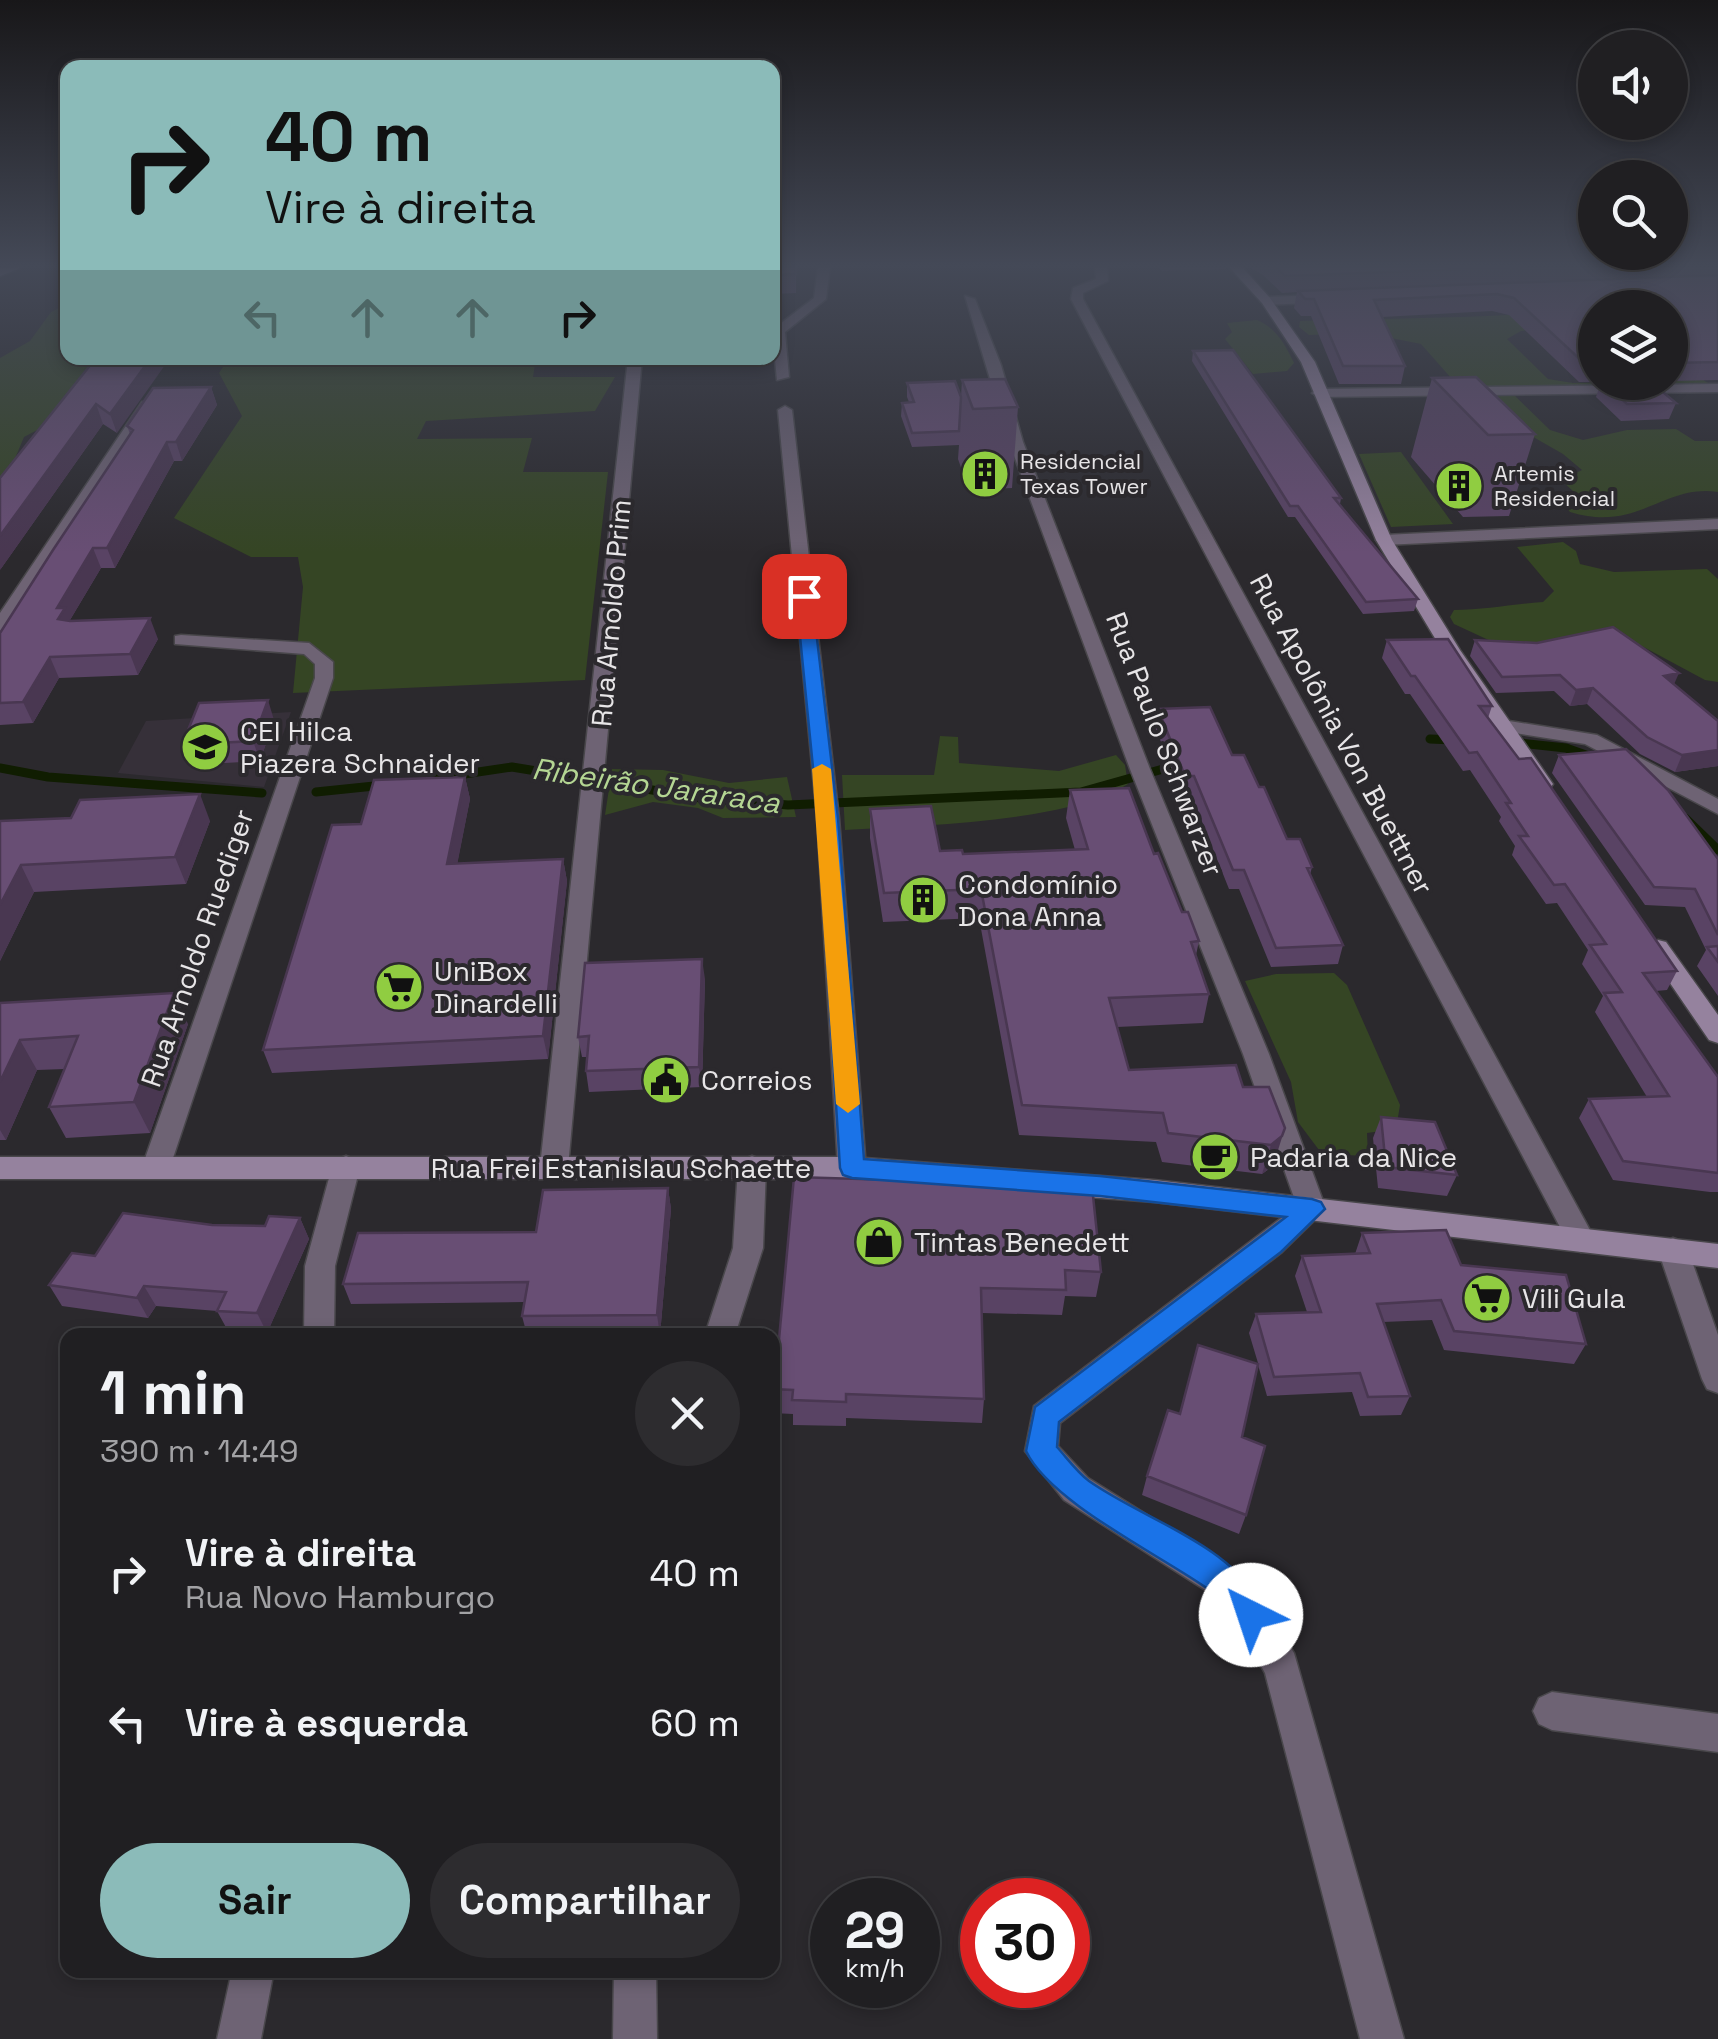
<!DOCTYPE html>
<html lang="pt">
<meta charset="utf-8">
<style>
body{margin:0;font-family:"Space Grotesk",sans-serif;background:#2d2c2f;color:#f1f3f6;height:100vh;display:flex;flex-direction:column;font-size:38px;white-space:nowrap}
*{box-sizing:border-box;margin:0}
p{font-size:32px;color:#a2a2a5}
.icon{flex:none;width:55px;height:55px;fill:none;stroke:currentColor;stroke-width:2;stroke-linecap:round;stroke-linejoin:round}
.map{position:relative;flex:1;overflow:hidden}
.side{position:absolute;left:60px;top:1328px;width:720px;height:650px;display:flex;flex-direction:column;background:#201f22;border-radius:20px;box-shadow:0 5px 15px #0003,0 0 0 2px #3d3d40}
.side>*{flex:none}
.top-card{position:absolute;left:60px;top:60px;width:720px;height:305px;border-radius:20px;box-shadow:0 5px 15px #0003,0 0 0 2px #3d3d40;background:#8bbbb9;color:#111;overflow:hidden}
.buttons{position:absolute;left:1578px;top:30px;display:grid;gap:20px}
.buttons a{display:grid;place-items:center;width:110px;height:110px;border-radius:50%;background:#201f22;box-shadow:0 5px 15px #0003,0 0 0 2px #3d3d40;font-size:50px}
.speed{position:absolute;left:810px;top:1878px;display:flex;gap:20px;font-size:50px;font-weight:700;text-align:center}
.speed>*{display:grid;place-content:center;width:130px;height:130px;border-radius:50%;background:#201f22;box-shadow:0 5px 15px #0003,0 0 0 2px #3d3d40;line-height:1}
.speed small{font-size:25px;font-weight:400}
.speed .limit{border:15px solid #d22;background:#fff;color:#111}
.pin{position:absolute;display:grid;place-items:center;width:85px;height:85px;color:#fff;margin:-42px;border-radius:20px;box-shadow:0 5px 15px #0006}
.me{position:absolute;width:110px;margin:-55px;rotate:319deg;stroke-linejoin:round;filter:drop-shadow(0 0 8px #0008)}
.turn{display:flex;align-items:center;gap:35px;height:210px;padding:0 40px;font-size:45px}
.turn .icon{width:130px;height:130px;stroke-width:2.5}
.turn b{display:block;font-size:70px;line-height:85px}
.lanes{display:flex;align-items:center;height:95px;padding:0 40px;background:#0003;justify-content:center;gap:50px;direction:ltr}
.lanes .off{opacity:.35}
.round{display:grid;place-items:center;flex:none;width:105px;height:105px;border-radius:52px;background:#2d2c2f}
.head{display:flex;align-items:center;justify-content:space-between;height:170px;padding:0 40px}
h1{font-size:60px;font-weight:800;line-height:75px}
.primary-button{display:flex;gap:20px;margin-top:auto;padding:20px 40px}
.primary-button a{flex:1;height:115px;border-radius:60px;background:#8bbbb9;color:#111;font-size:40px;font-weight:800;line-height:115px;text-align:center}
.primary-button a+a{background:#2d2c2f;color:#f1f3f6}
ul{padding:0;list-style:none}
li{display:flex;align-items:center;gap:30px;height:150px;padding:0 40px}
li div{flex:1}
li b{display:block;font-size:38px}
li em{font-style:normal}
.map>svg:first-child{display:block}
</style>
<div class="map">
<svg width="1718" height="2039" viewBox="0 0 1718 2039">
<rect width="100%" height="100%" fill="#2b292d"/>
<!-- built -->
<path fill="#363039" d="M291 712 264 787 118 773 146 721Z"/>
<!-- green -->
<path fill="#354524" d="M67 304 68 358H107L71 412 24 437 11 468 0 482V358L30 341 51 312Z
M1578 310 1558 327 1521 331 1507 339 1548 379 1573 383 1670 382V379L1700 378 1708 383 1494 389 1452 379 1421 344 1366 333 1309 335 1299 327 1300 321C1393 318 1485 319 1578 310Z
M1257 320C1276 328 1285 344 1294 363L1287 371 1253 374 1225 339 1232 332 1227 323Z
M229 358H536L533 377H615L595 411 426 421 417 439 532 438 523 472H608L585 680 293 693 303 587 298 557H251L174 518 242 416 219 373Z
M1479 394H1513L1550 430 1583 440 1627 430 1676 429 1695 441H1718V492C1663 484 1638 533 1570 512L1563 503 1574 492 1561 480 1582 470 1563 454 1528 434Z
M1401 452 1453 524 1391 527 1359 454Z
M1563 542 1576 551 1580 564 1614 572 1707 569 1718 579V682L1705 680 1625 637 1559 646 1495 643 1454 624 1450 617 1454 610C1484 610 1513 604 1543 602L1554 591 1517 547Z
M940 736 958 737 959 763 1059 771 1116 755 1125 765 1128 784C1066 823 921 825 845 830L842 775H934Z
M612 769 663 770 729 783 787 777 796 817 723 818 698 808 653 802 605 815Z
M1334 973 1347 985 1400 1105 1396 1129 1367 1133 1368 1156 1322 1154 1298 1122 1291 1082 1245 981 1276 974Z"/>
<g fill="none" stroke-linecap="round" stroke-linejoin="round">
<!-- stream -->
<path stroke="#101d01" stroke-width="9" d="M1430 739 1454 740
M1511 742 1566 748 1597 759
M0 768 48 777 262 793
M431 779 512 767 701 798 788 805 1081 792 1181 764
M316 792 384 785
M1685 818 1718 850"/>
<!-- street casing -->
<g stroke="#49474b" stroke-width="3">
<path id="street" d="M818 267H830L826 299 785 332 789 377 777 380 772 330 814 298Z
M1095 267H1107L1108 281 1083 293V299L1591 1232 1595 1240 1591 1248 1581 1252 1571 1248 1071 299 1073 288 1096 279Z
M1328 295 1332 302 1266 305 1260 301 1266 297Z
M965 296 975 299 1001 365 1023 442 1150 769 1269 1054 1326 1209 1282 1252 1060 1423 1058 1446 1088 1478 1248 1578 1294 1653 1404 2039H1360L1265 1673 1224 1602 1064 1500 1025 1451 1034 1406 1297 1206 1243 1054 1130 769 1009 442Z
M628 358H642L568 1167 564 1174 554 1178 544 1174 540 1167Z
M1718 384V392L1319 397 1312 393 1319 389Z
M142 402 154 405 9 626 0 631V613Z
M785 406 792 410 839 818 866 1168 862 1176 852 1179 842 1176 838 1168 817 818 778 410Z
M1718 519V529L1384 545 1376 540 1384 535Z
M181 635 309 643 333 662V678L170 1167 166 1174 156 1178 146 1174 142 1167 315 678V664L304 654 175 644V636Z
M1503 720 1597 735 1718 799V814L1585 744 1496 730V722Z
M346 1156 356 1160 360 1167 335 1266 334 1335H304L305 1266 332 1167 336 1160Z
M752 1156 762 1160 766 1167 763 1248 735 1335H705L733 1248 738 1167 742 1160Z
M1673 1238 1683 1242 1688 1250 1718 1335V1393L1707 1389 1702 1379 1658 1250 1663 1242Z
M1552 1692 1718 1714V1752L1552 1730 1539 1724 1533 1711 1539 1698Z
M232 1970H274L261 2039H217Z
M614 1970H656L657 2039H613Z"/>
</g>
<!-- secondary casing -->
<g stroke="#49474b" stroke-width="3">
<path id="secondary" d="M20 267 18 269 0 276V268Z
M1229 267H1242L1270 298 1315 362 1392 540 1460 650 1553 784 1550 788H1536L1442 650 1376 540 1301 362 1262 303Z
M1658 940 1666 942 1718 1015V1043L1709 1040 1646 948Z
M0 1157H852L1154 1180 1718 1244V1268L1154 1202 852 1179H0Z"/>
</g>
<!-- street -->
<use href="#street" fill="#6e6374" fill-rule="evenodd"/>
<!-- secondary -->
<use href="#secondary" fill="#95829e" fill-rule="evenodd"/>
</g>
<!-- wall -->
<path fill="#594364" d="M772 267H796V293L772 294Z
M1158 267H1227L1226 269 1162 271Z
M1249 267H1718V380L1670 381V308H1595V382H1579L1509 315 1492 311 1382 317 1405 366 1401 384H1339L1311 316H1301L1294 308 1297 292 1282 293 1263 275Z
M1193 351 1341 498 1340 504 1418 599 1414 611 1363 614 1295 517H1288L1192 361Z
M96 358 117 433 103 424 0 570Z
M1432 378 1535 434 1509 516 1463 517 1411 457Z
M962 380 1018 407 1012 488 969 490 958 459 959 445 912 447 901 416 902 403 909 402 907 397V383L961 397Z
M1601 382H1651L1676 403 1669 419 1621 421 1596 397Z
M211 387 217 405 182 461H174L115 568H101L70 620 158 639 138 675 59 678 33 723 0 725V633L130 434 127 426Z
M1387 640 1492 706 1488 718 1677 971 1667 990 1656 991 1718 1077V1192H1710L1613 1180 1579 1118 1589 1099 1647 1097 1595 1012 1603 996 1582 964 1588 950 1557 903 1546 904 1512 855 1515 846 1499 821 1501 817 1470 770 1463 771 1410 694H1405L1382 658Z
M1475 640 1674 684 1718 721V766L1675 772 1640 754 1587 704 1570 706 1554 691 1496 693 1470 656Z
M1158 709 1232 755 1259 787 1287 839 1312 867 1310 875 1343 945 1338 964 1271 967 1239 889H1229L1191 794 1182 795 1155 727Z
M274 720 260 761 189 765 182 745Z
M1559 755 1718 859V996L1697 966 1706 950 1685 907 1645 905 1552 773Z
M465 777 470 799 457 864 563 859 567 881 548 1059 272 1073 263 1050 361 824Z
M1070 790 1154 854 1182 912 1199 941 1196 955 1209 994 1203 1023 1117 1027 1129 1070 1243 1087H1269L1273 1166 1262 1174 1162 1162 1156 1142 1019 1135 979 918 883 922 870 838V809L940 851 963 854 1075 850 1066 818Z
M0 821H210L186 884 34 892 0 961Z
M705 979 702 1087 589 1092 586 1071 587 1057H582L578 1037Z
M0 1003 188 1024 150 1133 66 1138 49 1107 65 1069 37 1070 6 1140H0Z
M1381 1117 1457 1175 1447 1196 1378 1188 1373 1138Z
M794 1177 1101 1272 1096 1297 1065 1296 1062 1315 982 1313 984 1399 982 1423 846 1418V1426L793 1425V1414L772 1413V1361H777Z
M668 1188 671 1209 660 1335H527L522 1316 524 1302 351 1304 343 1284 536 1232Z
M300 1218 309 1239 267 1333 228 1331 217 1311 156 1306 148 1318 62 1306 49 1285 95 1256 212 1225 265 1226Z
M1362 1233 1461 1265 1586 1344 1574 1364 1444 1350 1432 1320 1383 1322 1410 1396 1401 1415 1360 1416 1352 1392 1267 1396 1258 1365 1242 1437 1246 1515 1239 1534 1142 1495 1147 1476 1179 1414 1258 1363 1249 1333 1256 1314 1307 1312 1295 1276 1302 1256 1355 1254Z"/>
<!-- shaded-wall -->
<path fill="#493751" d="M151 358H170L117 433 110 414Z
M211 387 217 405 182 461 176 442Z
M96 404 103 424 0 570V536Z
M167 442 174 461 115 568 107 548Z
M93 548 101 568 70 620 58 619 57 608Z
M150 618 158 639 138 675 130 654Z
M50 657 59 678 33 723 23 702Z
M1679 673 1672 689 1664 676Z
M1593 688 1587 704 1570 706 1576 690Z
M268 700 274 720 260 761 253 741Z
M1718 750V766L1675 772 1682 755Z
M465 777 470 799 453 886 447 864Z
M200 794 210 821 186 884 175 857Z
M563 859 567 881 548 1059 543 1036Z
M21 865 34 892 0 961V905Z
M702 959 705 979 702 1087 699 1067Z
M174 993 188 1024 150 1133 134 1102Z
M20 1040 37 1070 6 1140 0 1130V1082Z
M1285 1128 1273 1166 1262 1174 1271 1145Z
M668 1188 671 1209 660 1335 657 1315Z
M300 1218 309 1239 267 1333 257 1313Z
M144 1286 156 1306 148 1318 137 1298Z"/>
<!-- building -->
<path fill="#684e74" stroke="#493751" stroke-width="2.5" d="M772 267H796V274L772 275Z
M1276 267H1523L1285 276Z
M1718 275V362L1670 363V308H1595V364H1585L1514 298 1497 294 1374 300 1405 366H1343L1314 299H1305L1298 291Z
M1233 350 1341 498H1334L1418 599 1366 602 1298 506H1290L1193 351Z
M96 358H151L110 414 96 404 0 536V478Z
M1476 377 1535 434 1488 435 1432 378Z
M1005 379 1018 407 973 409 962 380Z
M955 381 961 397 959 431 912 433 902 403 914 402 907 383Z
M1603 382H1651L1676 403 1627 404Z
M211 387 176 442H167L107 548H93L57 608H65L58 619 70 621 150 618 130 654 50 657 23 702 0 703V633L53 550 133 430 127 426 153 388Z
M1613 627 1679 673 1664 676 1718 721V750L1682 755 1647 737 1593 688 1576 690 1560 675 1502 677 1475 640 1537 643Z
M1448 639 1492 706H1479L1519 759 1531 758 1677 971 1643 973 1718 1077V1173L1623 1161 1589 1099 1669 1096 1604 993 1622 992 1590 945 1606 944 1565 884 1554 885 1519 836H1528L1506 803H1511L1477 752 1469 753 1415 676H1411L1387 640Z
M268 700 253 741 182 745 199 703Z
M1210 707 1232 755H1244L1259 787H1264L1287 839H1300L1312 867 1307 868 1343 945 1276 948 1244 870H1233L1194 776H1185L1158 709Z
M1626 749 1668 790 1718 859V935L1695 889 1654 887 1559 755Z
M465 777 447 864 563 859 543 1036 263 1050 332 825 361 824 374 780Z
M1129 788 1154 854 1158 853 1182 912H1188L1199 941 1191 942 1209 994 1109 998 1129 1070 1236 1065 1243 1087H1269L1285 1128 1282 1136 1271 1145 1168 1133 1163 1113 1022 1105 981 889 884 893 870 809 931 806 940 851 962 850 963 854 1088 849 1070 790Z
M200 794 175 857 21 865 0 905V821L71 818 80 800Z
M1718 946V962L1707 947Z
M702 959 699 1067 586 1071 589 1036 578 1037 585 963Z
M174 993 134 1102 49 1107 78 1036 20 1040 0 1082V1003Z
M1381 1117 1435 1122 1457 1175 1386 1167Z
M794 1177 1092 1186 1101 1272 1065 1270 1066 1290 981 1288 984 1399 846 1394V1402L792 1400 793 1390 772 1389V1361H777Z
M668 1188 657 1315 522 1316 528 1282 343 1284 358 1233 536 1232 543 1190Z
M123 1213 212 1225 265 1226 269 1216 300 1218 257 1313 217 1311 226 1292 144 1286 137 1298 49 1285 72 1253 95 1256Z
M1446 1230 1461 1265 1566 1275 1586 1344 1454 1331 1441 1300 1377 1304 1410 1396 1368 1397 1360 1373 1274 1377 1256 1314 1321 1312 1302 1256 1370 1253 1362 1233Z
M1198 1345 1258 1364 1242 1437 1265 1446 1246 1515 1147 1476 1168 1410 1180 1414Z"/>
<!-- sky -->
<linearGradient id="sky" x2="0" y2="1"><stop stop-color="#181719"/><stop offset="0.48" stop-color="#444957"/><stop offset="1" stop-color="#444957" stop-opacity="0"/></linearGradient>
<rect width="1718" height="553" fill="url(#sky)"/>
<!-- route -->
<path fill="#1a73e8" stroke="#114b97" stroke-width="2.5" d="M804 592 812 596 838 818 864 1159 1100 1176 1312 1199 1321 1202 1325 1209 1281 1252 1059 1422 1057 1447C1067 1458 1077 1472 1089 1481 1147 1522 1237 1545 1267 1615L1262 1626 1251 1631C1232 1623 1226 1601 1208 1589 1160 1555 1050 1502 1026 1451L1035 1407 1286 1217 1100 1196 852 1178 843 1175 840 1168 818 818 796 596Z"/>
<!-- slow -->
<path fill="#f59e0b" d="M822 764 831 769 860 1104 848 1113 836 1104 812 769Z"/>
<!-- icons -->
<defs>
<g id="building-disc" transform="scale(2.5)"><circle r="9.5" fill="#90cd41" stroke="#2b292d"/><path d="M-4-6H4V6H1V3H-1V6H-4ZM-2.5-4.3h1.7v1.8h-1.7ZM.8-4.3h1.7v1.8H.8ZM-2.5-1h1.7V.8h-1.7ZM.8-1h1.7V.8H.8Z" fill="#111"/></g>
<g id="school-disc" transform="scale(2.5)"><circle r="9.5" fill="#90cd41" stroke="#2b292d"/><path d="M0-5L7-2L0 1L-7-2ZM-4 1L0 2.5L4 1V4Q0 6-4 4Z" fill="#111"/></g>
<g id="supermarket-disc" transform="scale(2.5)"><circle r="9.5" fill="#90cd41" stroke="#2b292d"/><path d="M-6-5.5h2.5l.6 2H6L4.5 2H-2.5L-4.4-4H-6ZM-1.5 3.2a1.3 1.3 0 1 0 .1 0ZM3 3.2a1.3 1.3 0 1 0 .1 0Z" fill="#111"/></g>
<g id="civic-disc" transform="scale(2.5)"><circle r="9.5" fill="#90cd41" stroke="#2b292d"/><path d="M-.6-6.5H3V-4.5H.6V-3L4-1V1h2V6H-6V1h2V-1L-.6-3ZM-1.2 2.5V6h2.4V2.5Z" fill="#111"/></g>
<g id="cafe-disc" transform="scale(2.5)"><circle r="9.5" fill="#90cd41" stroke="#2b292d"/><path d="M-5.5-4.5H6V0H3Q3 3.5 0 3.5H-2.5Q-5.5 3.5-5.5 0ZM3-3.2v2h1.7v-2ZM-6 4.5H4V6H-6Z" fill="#111"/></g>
<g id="shop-disc" transform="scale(2.5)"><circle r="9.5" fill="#90cd41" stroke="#2b292d"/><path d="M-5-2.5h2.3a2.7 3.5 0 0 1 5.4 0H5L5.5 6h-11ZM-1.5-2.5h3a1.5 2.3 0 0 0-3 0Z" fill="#111"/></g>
</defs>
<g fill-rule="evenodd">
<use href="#building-disc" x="985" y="474"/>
<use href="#building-disc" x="1459" y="486"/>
<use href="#school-disc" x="205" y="747"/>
<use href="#building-disc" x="923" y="900"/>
<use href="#supermarket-disc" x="399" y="987"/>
<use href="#civic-disc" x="666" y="1080"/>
<use href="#cafe-disc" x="1215" y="1157"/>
<use href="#shop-disc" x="879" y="1242"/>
<use href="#supermarket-disc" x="1487" y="1298"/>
</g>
<g text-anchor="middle" stroke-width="8" stroke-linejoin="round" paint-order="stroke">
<!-- far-poi labels -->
<g font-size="22" fill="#e7e5e7" stroke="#2b292d" text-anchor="start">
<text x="1020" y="469">Residencial<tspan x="1020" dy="25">Texas Tower</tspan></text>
<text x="1494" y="481">Artemis<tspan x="1494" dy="25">Residencial</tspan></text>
</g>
<!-- street labels -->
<g font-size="28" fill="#e7e5e7" stroke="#2b292d">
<text transform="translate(611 613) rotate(-85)" y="10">Rua Arnoldo Prim</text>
<text transform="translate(1342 734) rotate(62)" y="10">Rua Apolônia Von Buettner</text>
<text transform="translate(1165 744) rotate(69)" y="10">Rua Paulo Schwarzer</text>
<text transform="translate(197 948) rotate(-71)" y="10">Rua Arnoldo Ruediger</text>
<text x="621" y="1178">Rua Frei Estanislau Schaette</text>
</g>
<!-- poi labels -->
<g font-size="28" fill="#e7e5e7" stroke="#2b292d" text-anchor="start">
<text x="240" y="741">CEI Hilca<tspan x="240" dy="32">Piazera Schnaider</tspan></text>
<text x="958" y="894">Condomínio<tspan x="958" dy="32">Dona Anna</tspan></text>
<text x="434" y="981">UniBox<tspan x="434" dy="32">Dinardelli</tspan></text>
<text x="701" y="1090">Correios</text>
<text x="1250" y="1167">Padaria da Nice</text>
<text x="914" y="1252">Tintas Benedett</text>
<text x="1522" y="1308">Vili Gula</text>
</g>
<!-- water labels -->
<g font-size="30" font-style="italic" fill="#b4d693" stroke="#2b292d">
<text transform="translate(656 786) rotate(8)" y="10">Ribeirão Jararaca</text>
</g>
</g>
</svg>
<div class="buttons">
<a><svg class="icon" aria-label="sound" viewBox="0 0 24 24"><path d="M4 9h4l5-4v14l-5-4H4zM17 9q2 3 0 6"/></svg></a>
<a><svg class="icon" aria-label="search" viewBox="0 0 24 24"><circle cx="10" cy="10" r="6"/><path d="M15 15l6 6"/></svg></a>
<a><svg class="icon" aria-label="layers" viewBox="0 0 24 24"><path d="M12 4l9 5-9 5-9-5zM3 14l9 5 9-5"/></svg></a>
</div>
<div class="speed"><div>29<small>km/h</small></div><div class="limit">30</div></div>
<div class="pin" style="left:804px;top:596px;background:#d93025"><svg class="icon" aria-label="arrive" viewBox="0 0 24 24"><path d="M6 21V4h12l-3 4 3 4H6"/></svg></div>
<svg class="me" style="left:1251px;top:1615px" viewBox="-20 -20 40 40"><circle r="19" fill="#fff"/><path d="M0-13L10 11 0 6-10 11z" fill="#1a73e8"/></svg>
<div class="top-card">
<div class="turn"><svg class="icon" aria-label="right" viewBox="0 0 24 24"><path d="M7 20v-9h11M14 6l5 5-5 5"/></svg><div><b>40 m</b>Vire à direita</div></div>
<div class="lanes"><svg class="icon off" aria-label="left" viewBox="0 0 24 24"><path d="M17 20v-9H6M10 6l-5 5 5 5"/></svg><svg class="icon off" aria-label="ahead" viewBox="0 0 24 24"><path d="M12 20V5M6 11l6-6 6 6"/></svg><svg class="icon off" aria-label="ahead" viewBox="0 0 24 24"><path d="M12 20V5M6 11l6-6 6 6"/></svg><svg class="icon" aria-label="right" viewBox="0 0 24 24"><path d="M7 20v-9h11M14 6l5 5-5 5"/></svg></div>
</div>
<section class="side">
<div class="head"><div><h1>1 min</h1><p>390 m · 14:49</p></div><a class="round"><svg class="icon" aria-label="close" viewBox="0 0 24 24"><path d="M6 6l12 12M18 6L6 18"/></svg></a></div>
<ul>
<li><svg class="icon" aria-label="right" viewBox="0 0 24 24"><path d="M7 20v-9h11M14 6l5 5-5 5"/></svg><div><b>Vire à direita</b><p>Rua Novo Hamburgo</p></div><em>40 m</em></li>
<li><svg class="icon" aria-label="left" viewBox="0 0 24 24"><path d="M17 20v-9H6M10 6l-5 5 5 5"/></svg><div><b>Vire à esquerda</b></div><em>60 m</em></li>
</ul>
<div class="primary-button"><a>Sair</a><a>Compartilhar</a></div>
</section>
</div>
